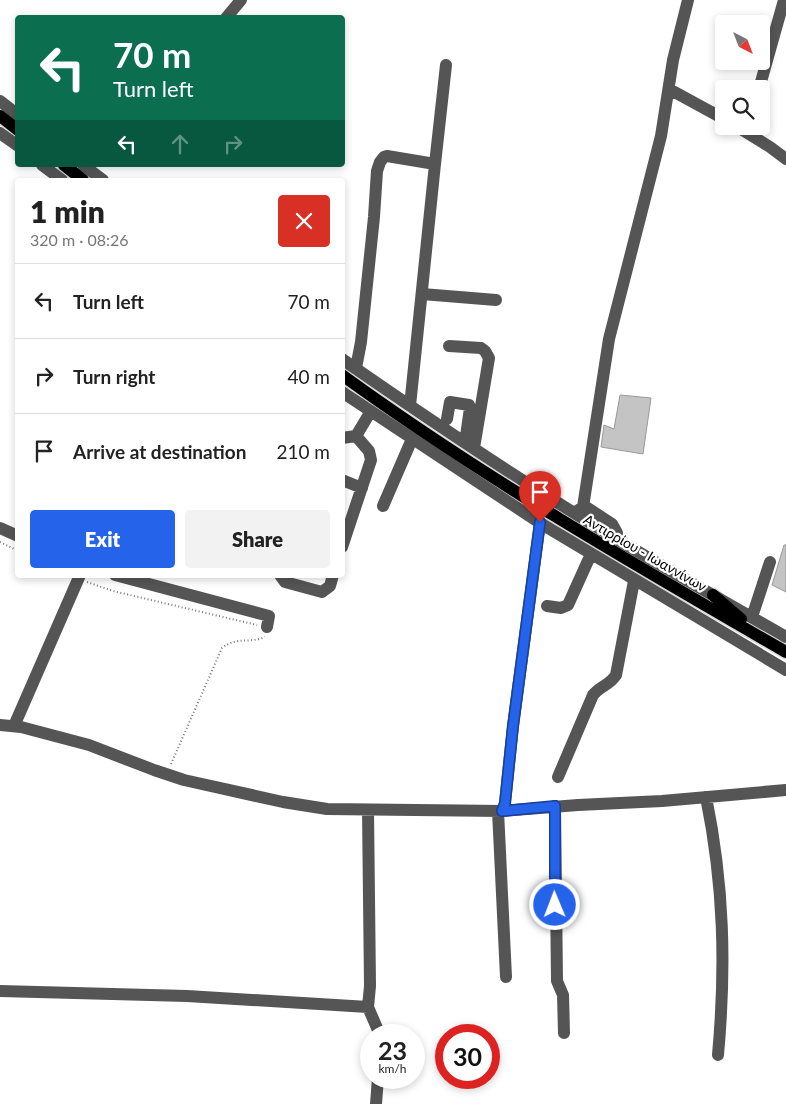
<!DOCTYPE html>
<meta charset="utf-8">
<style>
body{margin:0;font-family:Lato,sans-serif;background:#f2f2f2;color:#222;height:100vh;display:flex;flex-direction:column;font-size:19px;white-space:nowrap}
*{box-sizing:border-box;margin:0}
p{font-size:16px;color:#767676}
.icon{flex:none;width:28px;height:28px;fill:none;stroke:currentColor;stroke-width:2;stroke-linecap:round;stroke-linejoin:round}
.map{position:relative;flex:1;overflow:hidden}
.details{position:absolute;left:15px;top:178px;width:330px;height:400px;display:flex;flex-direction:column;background:#fff;border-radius:5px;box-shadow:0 2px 8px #0003}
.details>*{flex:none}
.top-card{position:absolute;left:15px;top:15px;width:330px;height:152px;border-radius:5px;box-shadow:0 2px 8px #0003;background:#0b6e4f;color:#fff;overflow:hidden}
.needle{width:32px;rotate:138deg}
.fabs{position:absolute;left:715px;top:15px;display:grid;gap:10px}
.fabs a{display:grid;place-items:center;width:55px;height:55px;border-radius:5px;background:#fff;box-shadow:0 2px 8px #0003;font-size:25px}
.speed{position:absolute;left:360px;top:1024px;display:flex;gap:10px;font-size:25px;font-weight:700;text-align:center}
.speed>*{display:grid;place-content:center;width:65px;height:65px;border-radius:50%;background:#fff;box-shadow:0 2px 8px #0003;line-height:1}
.speed small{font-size:12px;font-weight:400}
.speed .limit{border:8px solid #d22;background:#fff;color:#111}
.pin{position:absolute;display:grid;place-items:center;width:42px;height:42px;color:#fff;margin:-51px -21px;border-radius:50% 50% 50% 0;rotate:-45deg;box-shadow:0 0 5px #0007}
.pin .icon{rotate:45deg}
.me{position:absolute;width:55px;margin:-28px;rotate:359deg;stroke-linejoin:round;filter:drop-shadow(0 0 4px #0008)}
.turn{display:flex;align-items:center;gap:18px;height:105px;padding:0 15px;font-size:22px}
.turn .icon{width:65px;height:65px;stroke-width:2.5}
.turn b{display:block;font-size:35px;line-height:42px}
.lanes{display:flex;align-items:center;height:48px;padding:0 15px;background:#0003;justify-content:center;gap:25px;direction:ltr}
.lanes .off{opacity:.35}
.round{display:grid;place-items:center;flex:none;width:52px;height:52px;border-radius:5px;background:#f2f2f2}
.head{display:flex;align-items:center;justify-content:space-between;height:85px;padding:0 15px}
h1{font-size:30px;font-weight:800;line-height:38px}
.action{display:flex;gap:10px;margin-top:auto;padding:10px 15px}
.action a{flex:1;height:58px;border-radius:5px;background:#2563eb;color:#fff;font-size:20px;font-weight:800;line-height:58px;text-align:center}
.action a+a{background:#f2f2f2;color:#222}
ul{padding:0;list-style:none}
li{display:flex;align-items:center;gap:15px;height:75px;padding:0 15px;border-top:1px solid #e0e0e0}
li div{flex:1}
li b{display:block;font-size:19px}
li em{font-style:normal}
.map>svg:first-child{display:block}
</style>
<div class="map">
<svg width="786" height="1104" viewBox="0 0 786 1104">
<rect width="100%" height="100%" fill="#fff"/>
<!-- building -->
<path fill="#c4c4c4" stroke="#999" d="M620 395 651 398 643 454 601 447 604 425 614 429Z
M784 545H786V592L772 585Z"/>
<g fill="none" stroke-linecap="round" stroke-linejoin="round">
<!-- major casing -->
<g stroke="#dbdbdb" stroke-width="15">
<path id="major" d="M0 116 18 130
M64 165 83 180
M342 375C484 478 635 565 786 652
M713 595 741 619"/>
</g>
<!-- path -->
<path stroke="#777" stroke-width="2" stroke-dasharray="1 2.5" stroke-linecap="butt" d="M0 542 18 551
M87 582 113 591 257 625
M171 764 222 648C237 636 249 644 265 637"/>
<!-- minor -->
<path stroke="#555" stroke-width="12" d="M226 18 241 0
M669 89 724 119
M759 89 784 0
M0 101 18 115
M736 126 770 147 786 159
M0 133 18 146
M435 164 446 65
M42 165 62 180
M83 165 103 180
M422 294 496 300
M449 346 481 348 485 351 489 358 474 448
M342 359C431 421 522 482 615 538 671 572 729 604 786 637
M356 368 361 342 374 217 377 171 380 162 384 157 387 156 435 164 410 406
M342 392 540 523 786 670
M447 419 450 402 469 405 470 408 465 443
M342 438 356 436 371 411
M342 480 362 488
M383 506 412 439
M583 507 609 339 661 136 673 60 688 0
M577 511 583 507H586L612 524 617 533 616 539
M0 528 18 536
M342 547 371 460 369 451 356 436
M115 575 269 616 267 627
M280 575 285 582 322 592 330 586 333 575
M547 606 561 608 568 605 591 554
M752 617 770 562
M0 725 21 727 89 745 154 770 184 780 283 802 327 809 503 811 578 805 662 801 786 790
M14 726 80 575
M558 777 593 695C600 686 610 685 616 675L634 581
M706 797C724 885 726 966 718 1055
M555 806 557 981 563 995 564 1033
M368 810 370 986 368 1007 380 1035
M498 811 506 977
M503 811 505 803 513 726 540 523
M0 991 187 996 368 1007
M376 1104 378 1078"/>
<!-- major -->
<use href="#major" stroke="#000" stroke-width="12"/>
</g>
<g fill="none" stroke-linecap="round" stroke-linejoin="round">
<!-- route casing -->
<g stroke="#184099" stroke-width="12">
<path id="route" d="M540 522 513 726 505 803 502 811 555 806V905"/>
</g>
<!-- route -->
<use href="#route" stroke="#2563eb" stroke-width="9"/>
</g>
<g text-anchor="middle" stroke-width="4.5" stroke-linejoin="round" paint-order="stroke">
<!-- street labels -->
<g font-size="14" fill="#000" stroke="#fff">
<text transform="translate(645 553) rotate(30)" y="5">Αντιρρίου - Ιωαννίνων</text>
</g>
</g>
</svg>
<div class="fabs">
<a><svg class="needle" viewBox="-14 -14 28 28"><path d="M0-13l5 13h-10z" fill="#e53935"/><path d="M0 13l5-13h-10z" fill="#767676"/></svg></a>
<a><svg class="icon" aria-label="search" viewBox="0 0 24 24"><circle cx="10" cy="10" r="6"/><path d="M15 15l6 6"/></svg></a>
</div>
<div class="speed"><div>23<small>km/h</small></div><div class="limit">30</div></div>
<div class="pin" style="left:540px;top:522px;background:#d93025"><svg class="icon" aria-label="arrive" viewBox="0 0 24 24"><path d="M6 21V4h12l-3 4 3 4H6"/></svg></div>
<svg class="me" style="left:555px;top:905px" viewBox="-20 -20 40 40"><circle r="17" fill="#2563eb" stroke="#fff" stroke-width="3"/><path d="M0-11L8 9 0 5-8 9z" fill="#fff"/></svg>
<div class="top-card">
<div class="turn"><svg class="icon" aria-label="left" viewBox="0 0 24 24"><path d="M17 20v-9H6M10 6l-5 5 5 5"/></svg><div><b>70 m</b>Turn left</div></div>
<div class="lanes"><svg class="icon" aria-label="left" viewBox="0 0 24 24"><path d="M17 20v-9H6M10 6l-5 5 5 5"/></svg><svg class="icon off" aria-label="ahead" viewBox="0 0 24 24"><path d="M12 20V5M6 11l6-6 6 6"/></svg><svg class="icon off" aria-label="right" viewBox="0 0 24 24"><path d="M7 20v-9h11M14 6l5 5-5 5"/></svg></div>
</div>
<section class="details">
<div class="head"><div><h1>1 min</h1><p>320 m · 08:26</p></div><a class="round" style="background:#d93025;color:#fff"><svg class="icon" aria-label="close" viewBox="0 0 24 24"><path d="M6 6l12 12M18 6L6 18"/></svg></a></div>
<ul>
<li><svg class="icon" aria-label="left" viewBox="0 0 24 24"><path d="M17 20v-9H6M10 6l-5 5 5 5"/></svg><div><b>Turn left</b></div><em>70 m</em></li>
<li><svg class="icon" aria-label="right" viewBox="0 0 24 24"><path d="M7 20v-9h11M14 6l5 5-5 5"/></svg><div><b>Turn right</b></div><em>40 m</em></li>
<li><svg class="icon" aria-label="arrive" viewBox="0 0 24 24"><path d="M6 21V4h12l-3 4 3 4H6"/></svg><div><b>Arrive at destination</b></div><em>210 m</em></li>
</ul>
<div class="action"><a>Exit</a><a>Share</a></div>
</section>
</div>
